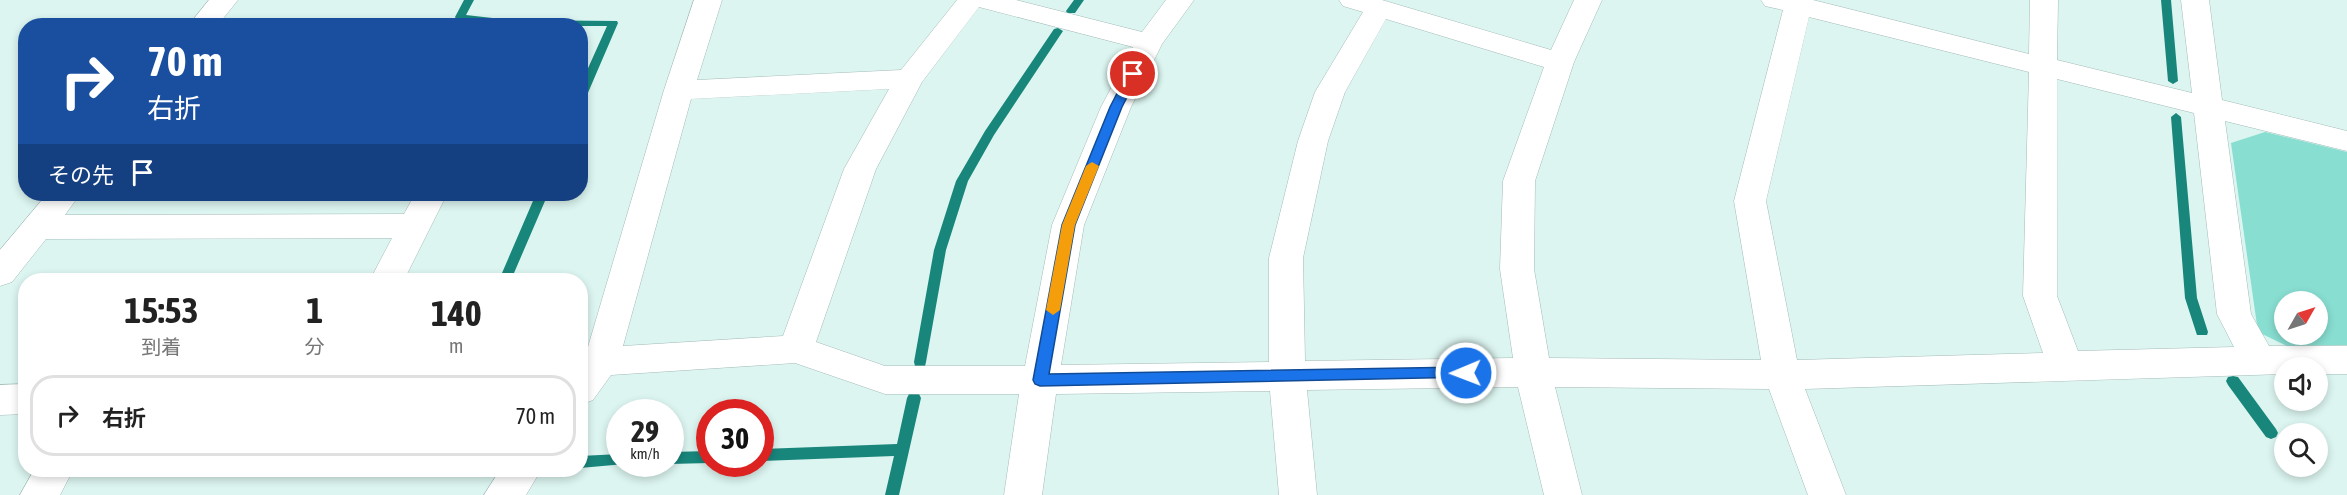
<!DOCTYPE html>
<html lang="ja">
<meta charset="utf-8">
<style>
body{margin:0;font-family:"Asap Condensed","Noto Sans JP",sans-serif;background:#f2f2f2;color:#222;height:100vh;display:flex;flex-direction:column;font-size:22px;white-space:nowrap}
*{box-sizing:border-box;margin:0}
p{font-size:20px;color:#767676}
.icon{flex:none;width:33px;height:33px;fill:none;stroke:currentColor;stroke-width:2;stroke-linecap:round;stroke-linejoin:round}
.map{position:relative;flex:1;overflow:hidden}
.panel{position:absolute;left:18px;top:273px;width:570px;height:204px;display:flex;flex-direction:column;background:#fff;border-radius:24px;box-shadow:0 3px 9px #0003}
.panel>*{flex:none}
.banner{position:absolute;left:18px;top:18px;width:570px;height:183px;border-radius:24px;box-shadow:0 3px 9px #0003;background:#1a4fa0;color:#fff;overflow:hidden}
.needle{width:39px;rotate:51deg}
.fabs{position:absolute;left:2274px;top:291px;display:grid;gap:12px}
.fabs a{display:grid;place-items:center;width:54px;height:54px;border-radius:50%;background:#fff;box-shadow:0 3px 9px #0003;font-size:30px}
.speed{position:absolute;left:606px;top:399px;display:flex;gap:12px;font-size:30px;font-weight:700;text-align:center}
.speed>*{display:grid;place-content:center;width:78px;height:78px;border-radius:50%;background:#fff;box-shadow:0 3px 9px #0003;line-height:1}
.speed small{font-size:15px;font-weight:400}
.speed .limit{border:9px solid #d22;background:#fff;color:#111}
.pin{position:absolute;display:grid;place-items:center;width:51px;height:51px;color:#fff;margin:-26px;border:3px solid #fff;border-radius:50%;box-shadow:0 2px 6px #0007}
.me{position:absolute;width:66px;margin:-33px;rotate:269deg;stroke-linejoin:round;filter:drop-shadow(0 0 4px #0008)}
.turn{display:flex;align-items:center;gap:21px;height:126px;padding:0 30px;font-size:27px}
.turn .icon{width:78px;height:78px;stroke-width:2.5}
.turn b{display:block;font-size:42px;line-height:51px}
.then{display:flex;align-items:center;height:57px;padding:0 30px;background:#0003;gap:12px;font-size:22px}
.eta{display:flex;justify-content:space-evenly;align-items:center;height:102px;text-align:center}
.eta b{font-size:36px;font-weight:700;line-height:42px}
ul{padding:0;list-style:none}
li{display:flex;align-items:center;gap:18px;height:81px;margin:0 12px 9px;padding:0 18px;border:3px solid #e0e0e0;border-radius:24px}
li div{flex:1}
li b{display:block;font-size:22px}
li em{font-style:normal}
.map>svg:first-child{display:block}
</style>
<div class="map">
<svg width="2347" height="495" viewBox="0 0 2347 495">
<rect width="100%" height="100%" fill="#dcf5f0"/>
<!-- green -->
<path fill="#88ded1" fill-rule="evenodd" d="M2265 132 2347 152V345L2287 346 2258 332 2231 143ZM2284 302H2318V334H2284Z"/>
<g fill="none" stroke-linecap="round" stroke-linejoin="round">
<!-- stream -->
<path fill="#19867c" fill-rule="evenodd" d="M464 0H474L466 15 510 20 617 21 618 23 584 102 580 103V86L607 26H505L456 19 455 17Z
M1074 0H1084L1075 13H1067L1066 11Z
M2161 0H2171L2178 81 2173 84 2168 81Z
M1058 28 1063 31 994 135 968 181 946 250 926 362 925 366 920 367 915 366 914 362 934 250 956 181 985 131 1054 29Z
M2176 113 2181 117 2197 298 2208 332 2207 335H2197L2196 332 2185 298 2171 117Z
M536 194H548L511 280H499Z
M2233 376 2238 377 2276 429 2278 433 2276 437 2271 439 2266 437 2228 385 2226 381 2228 377Z
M914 393 919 394 921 398 899 495H885L894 456 760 461V449L897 444 907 398 909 394Z
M710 451V463L670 464H669L670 452Z
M620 454V464H625L580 468V456Z"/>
<!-- minor casing -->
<g stroke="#a4bbb7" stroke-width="1">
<path id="minor" d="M209 0H238L217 26H188Z
M694 0H722L697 80 901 70 957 0H1016L1142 32 1166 0H1194L1162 44 1131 107 1084 225 1061 365 1269 362V258L1298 141 1315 92 1363 12 1343 6 1339 0H1382L1551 50 1574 0H1602L1574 62 1535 181 1534 269 1549 358 1761 360 1734 201 1783 10 1765 6 1761 0H1813L2029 54 2030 0H2058L2057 60 2192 93 2181 0H2209L2222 100 2347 131V151L2225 121 2251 314 2269 346H2347V374H2318V368H2284V374L1805 389 1846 495H1808L1769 389 1555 387 1582 495H1544L1518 387 1307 390 1317 495H1279L1270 391 1056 394 1042 495H1004L1019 394H885L795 363 611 375 593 400 580 405V362L585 357 664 90ZM979 7 1133 47 1101 107 1052 225 1025 366H885L816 342 876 169 922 82ZM1809 17 2029 72 2023 296 2043 353 1797 360 1766 201ZM1386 19 1544 67 1503 181 1500 269 1513 358 1305 361 1303 258 1328 141 1345 92ZM2057 79 2194 113 2217 314 2234 347 2078 351 2057 296ZM889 89 844 169 783 336 623 346 691 99Z
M47 194H80L65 215 404 214 415 194H447L404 280H370L392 238 46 239 12 282 0 286V250Z
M26 384V414L0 415V385Z
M34 470H73L60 495H20Z
M500 470H541L526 495H484Z"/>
</g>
<!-- minor -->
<use href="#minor" fill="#fff" fill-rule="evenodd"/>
</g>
<!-- route -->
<path fill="#1a73e8" stroke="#114b97" stroke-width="1.5" d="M1133 70 1139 74 1122 107 1075 225 1049 374 1466 367 1471 369 1473 373 1471 377 1040 386 1035 384 1033 380 1062 225 1110 107 1127 74Z"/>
<!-- slow -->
<path fill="#f59e0b" d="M1092 162 1099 166 1075 225 1060 310 1053 315 1046 310 1062 225 1086 166Z"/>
</svg>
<div class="fabs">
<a><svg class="needle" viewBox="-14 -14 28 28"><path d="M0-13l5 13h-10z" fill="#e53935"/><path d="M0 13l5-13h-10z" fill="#767676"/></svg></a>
<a><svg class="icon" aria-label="sound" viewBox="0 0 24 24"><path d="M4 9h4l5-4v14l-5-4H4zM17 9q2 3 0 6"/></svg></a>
<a><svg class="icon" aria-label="search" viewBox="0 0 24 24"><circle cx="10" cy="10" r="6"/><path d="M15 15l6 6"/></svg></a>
</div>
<div class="speed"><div>29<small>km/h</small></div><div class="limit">30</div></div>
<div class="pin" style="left:1133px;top:74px;background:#d93025"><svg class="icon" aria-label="arrive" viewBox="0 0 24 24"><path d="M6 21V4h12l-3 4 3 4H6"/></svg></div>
<svg class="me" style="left:1466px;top:373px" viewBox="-20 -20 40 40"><circle r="17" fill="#1a73e8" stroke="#fff" stroke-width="3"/><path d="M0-11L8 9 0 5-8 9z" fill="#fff"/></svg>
<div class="banner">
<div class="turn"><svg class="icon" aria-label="right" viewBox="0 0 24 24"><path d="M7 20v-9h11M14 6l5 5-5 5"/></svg><div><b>70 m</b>右折</div></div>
<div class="then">その先<svg class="icon" aria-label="arrive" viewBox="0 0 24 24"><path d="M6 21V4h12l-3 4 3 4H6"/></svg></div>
</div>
<section class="panel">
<div class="eta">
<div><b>15:53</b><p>到着</p></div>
<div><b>1</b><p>分</p></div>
<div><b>140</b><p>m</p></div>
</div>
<ul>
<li><svg class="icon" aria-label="right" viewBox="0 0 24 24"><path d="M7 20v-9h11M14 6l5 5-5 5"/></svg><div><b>右折</b></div><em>70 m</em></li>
</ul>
</section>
</div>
